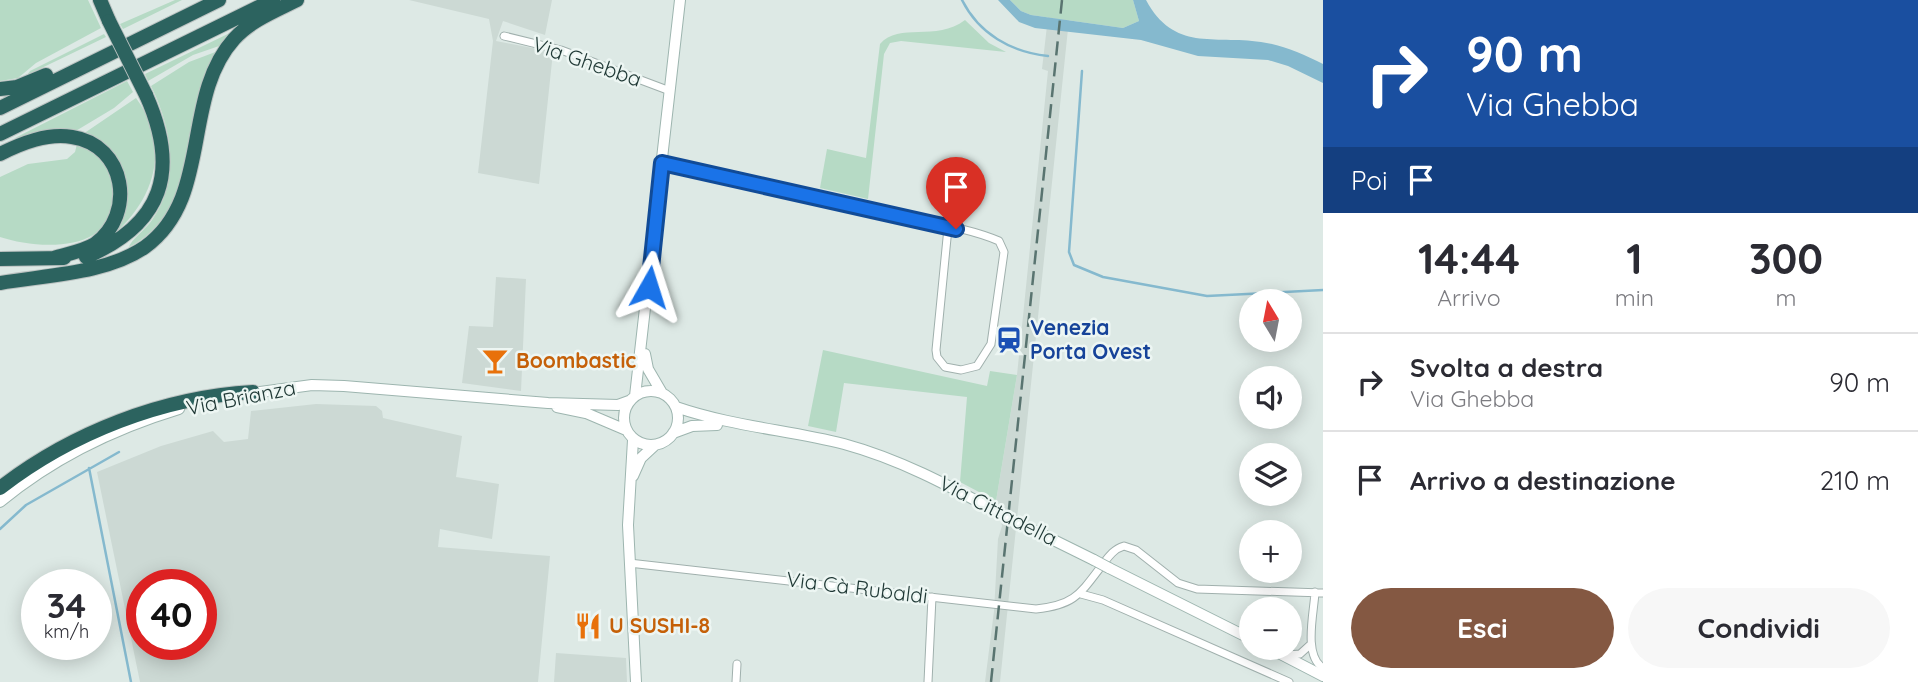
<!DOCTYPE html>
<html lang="it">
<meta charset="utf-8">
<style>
body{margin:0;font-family:Quicksand,sans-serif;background:#f7f7f7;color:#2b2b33;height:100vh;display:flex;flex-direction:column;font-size:26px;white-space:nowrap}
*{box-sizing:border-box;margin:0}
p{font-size:23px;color:#7c7c81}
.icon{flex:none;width:38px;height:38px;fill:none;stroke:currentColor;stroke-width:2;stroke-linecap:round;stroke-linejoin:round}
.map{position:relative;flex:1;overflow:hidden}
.side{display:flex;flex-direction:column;background:#fff;width:595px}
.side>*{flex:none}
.guide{background:#1a4fa0;color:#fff;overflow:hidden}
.needle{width:46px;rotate:350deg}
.buttons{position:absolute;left:1239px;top:289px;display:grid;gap:14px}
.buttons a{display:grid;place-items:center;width:63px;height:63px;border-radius:50%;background:#fff;box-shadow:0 4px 18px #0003;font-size:35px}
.speed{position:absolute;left:21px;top:569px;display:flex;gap:14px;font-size:35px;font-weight:700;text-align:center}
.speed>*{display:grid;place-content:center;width:91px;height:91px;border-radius:50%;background:#fff;box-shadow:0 4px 18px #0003;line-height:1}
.speed small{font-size:18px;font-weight:400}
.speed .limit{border:10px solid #d22;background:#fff;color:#111}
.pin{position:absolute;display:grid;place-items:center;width:60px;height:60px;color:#fff;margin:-72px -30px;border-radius:50% 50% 50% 0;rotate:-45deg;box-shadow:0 0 7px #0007}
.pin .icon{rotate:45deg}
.me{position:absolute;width:77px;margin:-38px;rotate:6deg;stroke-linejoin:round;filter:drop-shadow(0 0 5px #0008)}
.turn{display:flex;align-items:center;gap:24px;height:147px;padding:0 28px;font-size:32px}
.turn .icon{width:91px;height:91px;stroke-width:2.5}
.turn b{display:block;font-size:49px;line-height:60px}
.then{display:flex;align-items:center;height:66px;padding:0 28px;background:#0003;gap:14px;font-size:26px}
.eta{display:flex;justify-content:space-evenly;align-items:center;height:119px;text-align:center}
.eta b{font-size:42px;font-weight:800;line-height:49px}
.button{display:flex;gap:14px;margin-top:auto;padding:14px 28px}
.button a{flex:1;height:80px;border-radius:42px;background:#845842;color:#fff;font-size:28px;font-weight:800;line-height:80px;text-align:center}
.button a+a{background:#f7f7f7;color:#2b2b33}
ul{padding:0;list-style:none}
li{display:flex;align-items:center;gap:21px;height:98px;padding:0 28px;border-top:2px solid #e1e1e2}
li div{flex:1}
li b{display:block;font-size:26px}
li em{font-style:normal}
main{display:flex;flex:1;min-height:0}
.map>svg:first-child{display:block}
</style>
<main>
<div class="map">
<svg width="1323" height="682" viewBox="0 0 1323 682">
<rect width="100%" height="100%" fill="#dde9e5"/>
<!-- built -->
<path fill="#ccd9d4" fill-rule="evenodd" d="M409 0H552L545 35 503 21 496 41 553 52 539 184 478 173 493 41 489 19Z
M1050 0H1071L1000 682H985L994 611 998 539 1002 526 996 501 1017 375 1048 71 1042 69Z
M496 277 526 279 521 391 462 383 469 326 493 327Z
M316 404 376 406 382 411 383 418 462 436 456 477 499 484 492 539 440 529 438 547 550 556 538 682H140L97 472 161 446 213 431 224 442 248 439 251 411ZM201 584V644H142V584Z
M556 653 626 658 627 682H554Z"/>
<!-- green -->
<path fill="#b6dac5" d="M0 0H88L101 28 36 63 18 78 0 81Z
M175 0H182L123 29 120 24Z
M1010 0H1133L1139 21 1123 28 1031 15 1021 11Z
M965 20 989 43 1006 52 901 41 890 43 884 54 868 199 820 188 827 149 866 158 880 44C899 22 936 42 965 20Z
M234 31 222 45 193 55 148 81 145 74Z
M104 34 106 37 27 75 30 71Z
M218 51 178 191C167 215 153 235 129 247 131 240 146 229 152 220 181 179 171 126 151 86L189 62Z
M127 81 133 92 114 108 74 132 15 138Z
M136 98C173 148 153 204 108 239L124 190 83 134Z
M78 140C86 147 97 153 104 161 111 169 112 181 113 191 119 254 39 250 0 237V177L28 164 67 159 75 152Z
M823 350 987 386 990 371 1017 375 996 501 960 482 967 397 844 383 836 432 808 426Z"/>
<!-- water -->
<path fill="#85b9ce" d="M998 0H1010L1021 11 1031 15 1123 28 1139 21 1133 0H1146C1174 52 1213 35 1261 42 1283 45 1303 54 1323 64V83L1288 66 1268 60 1198 56 1141 40 1035 28 1019 22Z"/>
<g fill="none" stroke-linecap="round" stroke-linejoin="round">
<!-- stream -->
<path stroke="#85b9ce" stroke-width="2.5" d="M962 0C979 34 1011 52 1048 56
M1082 71 1069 252 1074 265 1103 277 1207 296 1323 290
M89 468 131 682
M0 529 26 505 119 452"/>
<!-- street casing -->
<g stroke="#a0b0ad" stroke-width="9">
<path id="street" d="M504 36 561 50 670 91
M662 163C739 180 817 196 894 215 928 223 966 227 999 241L1004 252 991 344 977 366 961 370 945 367 937 357 936 350 948 228
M629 563 1036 609C1075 605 1080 594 1103 564 1109 556 1114 549 1124 546L1136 550 1178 583 1197 589 1323 593
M1315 592C1314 613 1303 655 1323 668
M1081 594 1103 600 1289 682
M1288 655 1300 654 1311 644
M736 682 737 664
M928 682 932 597"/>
</g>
<!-- secondary casing -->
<g stroke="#9db5af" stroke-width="12">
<path id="secondary" d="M645 354 648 369 662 393
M624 418a27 27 0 1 1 54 0a27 27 0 1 1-54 0Z
M246 394 312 385 344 386 548 403 618 405 629 401
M635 396 680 0
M557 407 586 413 626 430
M676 407C731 426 788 430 844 444 899 459 948 485 997 512
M673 433 692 426 717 425
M633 440 628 525 636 682
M633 476 641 458 655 445
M0 502C53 458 113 429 179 409
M1015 521 1094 560
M1109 568 1251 639
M1269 648 1323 676"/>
</g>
<!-- highway casing -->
<g stroke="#bcc3c2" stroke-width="16">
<path id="highway" d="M100 0 109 21
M0 89 17 87 46 75
M0 108 219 0
M0 134 273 0
M0 154C22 143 47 133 72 137 126 145 136 214 95 244 84 251 67 254 54 258
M86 257C163 224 180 171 146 95
M0 259 64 258
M0 283C46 275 106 274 145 247 213 198 181 98 234 39 250 21 275 11 297 0
M0 488C71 433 163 397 253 392"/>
</g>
<!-- street -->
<use href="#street" stroke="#fff" stroke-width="7"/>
<!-- secondary -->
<use href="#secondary" stroke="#fff" stroke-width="10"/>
<!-- highway -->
<use href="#highway" stroke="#2c635f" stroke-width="14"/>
<!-- rail -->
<path stroke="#597470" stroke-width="2.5" stroke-dasharray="14 7" stroke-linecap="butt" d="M991 682 1062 0"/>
<!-- secondary-bridge casing -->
<g stroke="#9db5af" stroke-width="12" stroke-linecap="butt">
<path id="secondary-bridge" d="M997 512 1015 521
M1094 560 1109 568"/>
</g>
<!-- highway-bridge casing -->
<g stroke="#bcc3c2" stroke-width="16" stroke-linecap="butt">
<path id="highway-bridge" d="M109 21 146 95"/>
</g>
<!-- secondary-bridge -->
<use href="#secondary-bridge" stroke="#fff" stroke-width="10"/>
<!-- highway-bridge -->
<use href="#highway-bridge" stroke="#2c635f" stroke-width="14"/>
</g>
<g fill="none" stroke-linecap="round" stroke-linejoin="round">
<!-- route casing -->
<g stroke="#114b97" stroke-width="18">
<path id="route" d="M649 287 662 163 956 229"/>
</g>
<!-- route -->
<use href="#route" stroke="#1a73e8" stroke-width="12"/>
</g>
<!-- icons -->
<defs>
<g id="station-bare" transform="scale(2.1)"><path d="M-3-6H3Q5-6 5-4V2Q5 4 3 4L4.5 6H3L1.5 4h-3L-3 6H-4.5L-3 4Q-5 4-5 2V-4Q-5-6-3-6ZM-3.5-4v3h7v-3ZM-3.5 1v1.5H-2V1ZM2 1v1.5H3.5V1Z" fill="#1a4fb4" stroke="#edf6f3" stroke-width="2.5" paint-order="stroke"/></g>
<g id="bar-bare" transform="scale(2.1)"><path d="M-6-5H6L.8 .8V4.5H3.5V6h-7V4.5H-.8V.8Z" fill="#e8710a" stroke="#edf6f3" stroke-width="2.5" paint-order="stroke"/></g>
<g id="restaurant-bare" transform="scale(2.1)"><path d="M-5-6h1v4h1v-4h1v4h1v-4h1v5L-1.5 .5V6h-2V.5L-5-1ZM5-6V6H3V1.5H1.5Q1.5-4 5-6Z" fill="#e8710a" stroke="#edf6f3" stroke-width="2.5" paint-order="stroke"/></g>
</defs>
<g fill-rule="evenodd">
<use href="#station-bare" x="1009" y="340"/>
<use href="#bar-bare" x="495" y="361"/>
<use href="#restaurant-bare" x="588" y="626"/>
</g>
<g text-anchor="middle" stroke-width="5" stroke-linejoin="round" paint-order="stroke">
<!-- street labels -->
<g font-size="21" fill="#1f3835" stroke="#edf6f3">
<text transform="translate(587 62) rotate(19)" y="7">Via Ghebba</text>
<text transform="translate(241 398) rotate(-11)" y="7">Via Brianza</text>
<text transform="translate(998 511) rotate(27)" y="7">Via Cittadella</text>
<text transform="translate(857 588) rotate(7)" y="7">Via Cà Rubaldi</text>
</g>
<!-- transit labels -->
<g font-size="21" font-weight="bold" fill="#164399" stroke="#edf6f3" text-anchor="start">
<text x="1030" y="335">Venezia<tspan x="1030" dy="24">Porta Ovest</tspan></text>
</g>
<!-- food labels -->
<g font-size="21" font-weight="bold" fill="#c56008" stroke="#edf6f3" text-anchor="start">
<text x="516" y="368">Boombastic</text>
<text x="609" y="633">U SUSHI-8</text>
</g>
</g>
</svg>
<div class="buttons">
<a><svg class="needle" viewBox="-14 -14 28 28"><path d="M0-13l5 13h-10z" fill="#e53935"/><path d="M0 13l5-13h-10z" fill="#7c7c81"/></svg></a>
<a><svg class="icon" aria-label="sound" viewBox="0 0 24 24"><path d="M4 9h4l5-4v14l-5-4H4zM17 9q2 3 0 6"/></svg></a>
<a><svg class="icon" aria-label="layers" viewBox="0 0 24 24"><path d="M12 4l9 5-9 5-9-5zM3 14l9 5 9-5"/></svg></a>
<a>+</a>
<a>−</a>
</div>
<div class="speed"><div>34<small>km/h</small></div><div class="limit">40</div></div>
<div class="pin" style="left:956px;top:229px;background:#d93025"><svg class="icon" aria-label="arrive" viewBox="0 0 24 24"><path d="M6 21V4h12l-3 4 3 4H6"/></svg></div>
<svg class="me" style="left:649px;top:287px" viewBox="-20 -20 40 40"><path d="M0-17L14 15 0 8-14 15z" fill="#1a73e8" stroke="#fff" stroke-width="4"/></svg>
</div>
<section class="side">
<div class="guide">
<div class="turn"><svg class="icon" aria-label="right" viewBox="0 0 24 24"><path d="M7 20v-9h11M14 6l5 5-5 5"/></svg><div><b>90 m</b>Via Ghebba</div></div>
<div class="then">Poi<svg class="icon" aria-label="arrive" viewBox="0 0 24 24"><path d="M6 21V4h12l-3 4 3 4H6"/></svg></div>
</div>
<div class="eta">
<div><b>14:44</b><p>Arrivo</p></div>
<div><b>1</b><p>min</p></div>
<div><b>300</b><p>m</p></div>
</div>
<ul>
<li><svg class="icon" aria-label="right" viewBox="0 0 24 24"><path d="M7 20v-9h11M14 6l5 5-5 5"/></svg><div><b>Svolta a destra</b><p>Via Ghebba</p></div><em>90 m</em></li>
<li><svg class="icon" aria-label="arrive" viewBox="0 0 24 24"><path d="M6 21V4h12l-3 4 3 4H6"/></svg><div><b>Arrivo a destinazione</b></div><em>210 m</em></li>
</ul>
<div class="button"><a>Esci</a><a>Condividi</a></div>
</section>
</main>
